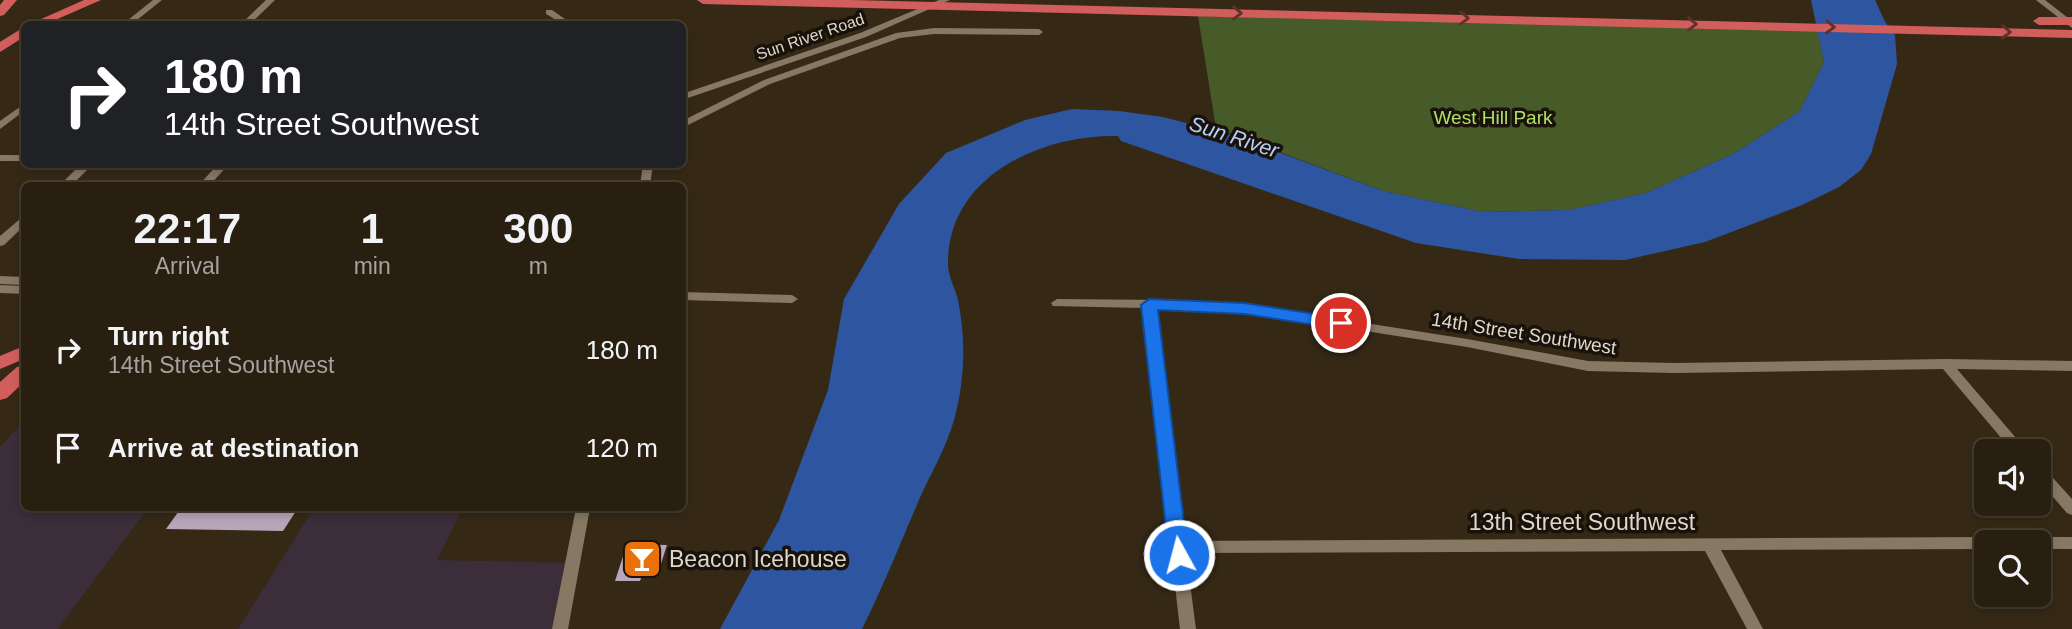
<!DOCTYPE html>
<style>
body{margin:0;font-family:Arial,sans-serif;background:#342c1e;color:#f1f3f6;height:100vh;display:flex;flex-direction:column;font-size:26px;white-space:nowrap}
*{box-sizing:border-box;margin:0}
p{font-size:23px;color:#a5a29f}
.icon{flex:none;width:38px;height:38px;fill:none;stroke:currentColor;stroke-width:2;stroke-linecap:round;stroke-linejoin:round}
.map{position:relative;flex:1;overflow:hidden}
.sheet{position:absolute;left:21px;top:182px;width:665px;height:329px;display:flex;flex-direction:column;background:#281f10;border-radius:10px;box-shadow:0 4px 10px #0003,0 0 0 2px #443d30}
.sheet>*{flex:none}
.hud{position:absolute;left:21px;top:21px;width:665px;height:147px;border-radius:10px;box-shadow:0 4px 10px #0003,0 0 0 2px #443d30;background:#202124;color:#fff;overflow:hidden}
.controls{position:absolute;left:1974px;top:439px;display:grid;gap:14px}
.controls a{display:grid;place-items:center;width:77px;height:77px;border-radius:10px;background:#281f10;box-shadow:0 4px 10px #0003,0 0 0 2px #443d30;font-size:35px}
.pin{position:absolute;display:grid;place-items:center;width:60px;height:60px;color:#fff;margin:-30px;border:4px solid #fff;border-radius:50%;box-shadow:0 2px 7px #0007}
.me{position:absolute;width:77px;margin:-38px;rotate:353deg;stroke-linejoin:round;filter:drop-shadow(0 0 5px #0008)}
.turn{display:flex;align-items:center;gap:24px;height:147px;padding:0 28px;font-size:32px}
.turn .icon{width:91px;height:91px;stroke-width:2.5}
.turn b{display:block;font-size:49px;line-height:60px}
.eta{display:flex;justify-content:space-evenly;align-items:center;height:119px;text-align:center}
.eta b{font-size:42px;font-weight:800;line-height:49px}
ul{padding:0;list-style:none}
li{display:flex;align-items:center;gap:21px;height:98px;padding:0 28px}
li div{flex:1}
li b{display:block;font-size:26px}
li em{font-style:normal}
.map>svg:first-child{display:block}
</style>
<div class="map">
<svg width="2072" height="629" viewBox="0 0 2072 629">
<rect width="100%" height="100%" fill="#352916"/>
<!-- industrial -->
<path fill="#3b2d3a" d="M24 421V508H148L58 629H0V447Z
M314 508H463L437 560 573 563 560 629H238Z"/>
<!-- green -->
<path fill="#475b29" d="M1198 16 1818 31 1824 62 1800 111 1735 153 1646 193 1569 210 1483 212 1383 191 1216 128Z"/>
<!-- water -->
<path fill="#2e56a0" d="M1811 0H1875L1885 22 1895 35 1897 64 1871 154 1861 170 1839 187 1802 205 1705 242 1625 260 1519 259 1416 243 1121 141 1118 136C1042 134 947 176 948 264 948 276 955 288 958 300 966 340 965 380 954 420 947 445 933 470 922 493 902 539 884 585 862 629H720L779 520 828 390 844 299 899 204 946 153 1025 120 1072 109 1119 111 1163 117 1232 135 1383 191 1483 212 1569 210 1646 193 1735 153 1800 111 1824 62Z"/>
<!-- building -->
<path fill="#b7a5b9" d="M181 508H298L283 531 166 529Z
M627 544 667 545 658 573H643L640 581H615Z"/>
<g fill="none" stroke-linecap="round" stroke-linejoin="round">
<!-- minor -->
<path fill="#867863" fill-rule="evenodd" d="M153 0H162L132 24H123Z
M266 0H275L250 24H241Z
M939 0H950L866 37 682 100V94L860 33Z
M2036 0H2045L2072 21V28Z
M546 10H552L572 24H563L546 14Z
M416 20 419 21V24H411Z
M934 28 1039 29 1043 32 1039 35 934 34 900 38 770 84 682 128V121L764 80 896 33Z
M24 104V111L0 129V121Z
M0 155H24V161H0Z
M81 164H93L71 186H59Z
M218 164H229L209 186H198Z
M643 164H653L650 186H640Z
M24 218V226L4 245 0 246V236L20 219Z
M0 276 24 277V285L0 284Z
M0 285 24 286V294L0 293Z
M682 292 792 295 798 299 792 303 682 300Z
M1057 299 1165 300 1244 304 1467 339 1588 361 1674 363 1946 359 2072 361V371L1957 369 2028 452H2013L1943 369 1674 373 1588 371 1467 347 1244 312 1155 308 1185 541 1986 537 1991 539 1993 542H1986V549L1721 550 1763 629H1747L1705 551 1186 553 1196 629H1180L1143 308 1053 306 1051 303Z
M2039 467 2044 468 2072 499V515L2067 513 2039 481Z
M576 508H590L568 629H552Z
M2039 537H2072V549H2039V542H2032L2034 539Z"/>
<!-- highway -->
<path fill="#d15e5c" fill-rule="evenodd" d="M4 0H17L4 15 0 16V5Z
M84 0H101L46 24H30Z
M697 0H851L2072 30V38L703 4Z
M2072 17V25H2039L2033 21 2039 17Z
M24 27V37L0 52V42Z
M24 346V359L0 369V356Z
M24 365V382L7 398 0 400V382L17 367Z"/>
</g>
<!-- one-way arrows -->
<defs><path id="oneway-chevron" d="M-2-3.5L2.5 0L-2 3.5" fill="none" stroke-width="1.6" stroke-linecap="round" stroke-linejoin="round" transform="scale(1.75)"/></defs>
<g stroke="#62302b">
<use href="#oneway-chevron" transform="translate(1237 13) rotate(1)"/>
<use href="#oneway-chevron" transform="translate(1464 18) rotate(1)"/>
<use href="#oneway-chevron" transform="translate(1692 24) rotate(1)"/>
<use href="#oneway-chevron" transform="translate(1830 27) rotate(2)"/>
<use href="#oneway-chevron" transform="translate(2006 32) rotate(2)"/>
</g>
<!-- route -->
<path fill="#1a73e8" stroke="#114b97" stroke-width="2" d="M1149 299 1244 303 1341 318 1349 323 1341 329 1244 314 1158 310 1188 555 1186 561 1179 563 1172 561 1169 555 1141 305Z"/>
<!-- icons -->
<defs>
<g id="bar-square" transform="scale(2.0125)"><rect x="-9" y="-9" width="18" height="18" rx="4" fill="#e8710a" stroke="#18120a"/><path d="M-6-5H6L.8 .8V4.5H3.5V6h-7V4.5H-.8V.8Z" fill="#fff"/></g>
</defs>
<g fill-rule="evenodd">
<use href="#bar-square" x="642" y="559"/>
</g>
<g text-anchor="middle" stroke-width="7" stroke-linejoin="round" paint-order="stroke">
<!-- far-street labels -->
<g font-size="16" fill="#dfd7cc" stroke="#18120a">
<text transform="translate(810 36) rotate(-19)" y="6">Sun River Road</text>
</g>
<!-- park labels -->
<g font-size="19" fill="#b1e067" stroke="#18120a">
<text x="1493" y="124">West Hill Park</text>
</g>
<!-- street labels -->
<g font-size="19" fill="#dfd7cc" stroke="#18120a">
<text transform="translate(1524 333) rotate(9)" y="7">14th Street Southwest</text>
</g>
<!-- water labels -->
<g font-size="21" font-style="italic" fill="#b6cef7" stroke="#18120a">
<text transform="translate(1234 137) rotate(18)" y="7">Sun River</text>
</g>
<!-- near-street labels -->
<g font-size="23" fill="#dfd7cc" stroke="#18120a">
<text x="1582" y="530">13th Street Southwest</text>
</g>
<!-- near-poi labels -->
<g font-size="23" fill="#dfd7cc" stroke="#18120a" text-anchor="start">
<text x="669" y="567">Beacon Icehouse</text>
</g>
</g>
</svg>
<div class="controls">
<a><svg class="icon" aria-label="sound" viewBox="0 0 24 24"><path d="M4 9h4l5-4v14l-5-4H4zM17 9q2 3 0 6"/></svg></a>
<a><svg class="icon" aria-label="search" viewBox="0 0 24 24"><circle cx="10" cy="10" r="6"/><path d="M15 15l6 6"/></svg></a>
</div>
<div class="pin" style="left:1341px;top:323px;background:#d93025"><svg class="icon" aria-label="arrive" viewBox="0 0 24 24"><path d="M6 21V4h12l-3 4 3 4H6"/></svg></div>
<svg class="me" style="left:1179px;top:555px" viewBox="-20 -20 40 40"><circle r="17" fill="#1a73e8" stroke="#fff" stroke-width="3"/><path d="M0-11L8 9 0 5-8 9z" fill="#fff"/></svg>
<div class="hud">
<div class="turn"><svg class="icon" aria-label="right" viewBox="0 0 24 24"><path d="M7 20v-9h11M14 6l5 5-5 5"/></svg><div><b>180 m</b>14th Street Southwest</div></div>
</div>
<section class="sheet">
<div class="eta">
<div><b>22:17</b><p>Arrival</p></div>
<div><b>1</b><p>min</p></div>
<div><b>300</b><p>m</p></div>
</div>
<ul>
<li><svg class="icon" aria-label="right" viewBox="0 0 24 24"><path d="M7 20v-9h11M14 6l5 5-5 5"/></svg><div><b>Turn right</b><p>14th Street Southwest</p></div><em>180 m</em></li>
<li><svg class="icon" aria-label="arrive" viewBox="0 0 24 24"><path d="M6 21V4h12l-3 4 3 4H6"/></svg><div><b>Arrive at destination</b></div><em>120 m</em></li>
</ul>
</section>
</div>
